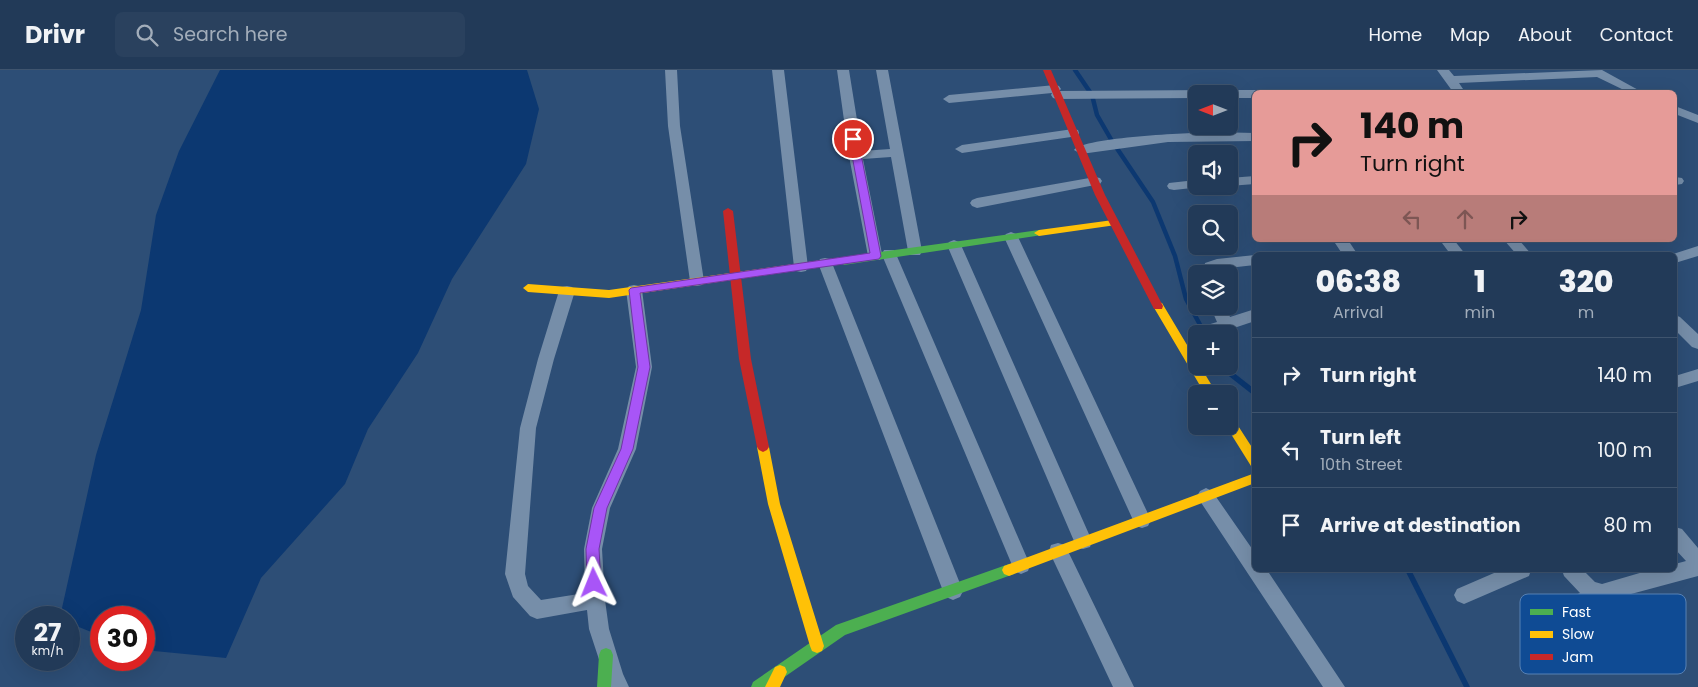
<!DOCTYPE html>
<meta charset="utf-8">
<style>
body{margin:0;font-family:Poppins,sans-serif;background:#2a415e;color:#f1f3f6;height:100vh;display:flex;flex-direction:column;font-size:19px;white-space:nowrap}
*{box-sizing:border-box;margin:0}
p{font-size:16px;color:#a2adba}
.icon{flex:none;width:28px;height:28px;fill:none;stroke:currentColor;stroke-width:2;stroke-linecap:round;stroke-linejoin:round}
.map{position:relative;flex:1;overflow:hidden}
.drawer{position:absolute;left:1252px;top:182px;width:425px;height:320px;display:flex;flex-direction:column;background:#223a58;border-radius:8px;box-shadow:0 5px 20px #0002,0 0 0 1px #3f546e}
.drawer>*{flex:none}
.hud{position:absolute;left:1252px;top:20px;width:425px;height:152px;border-radius:8px;box-shadow:0 5px 20px #0002,0 0 0 1px #3f546e;background:#e69b98;color:#111;overflow:hidden}
.needle{width:32px;rotate:270deg}
.controls{position:absolute;left:1188px;top:15px;display:grid;gap:10px}
.controls a{display:grid;place-items:center;width:50px;height:50px;border-radius:8px;background:#223a58;box-shadow:0 5px 20px #0002,0 0 0 1px #3f546e;font-size:25px}
.speed{position:absolute;left:15px;top:536px;display:flex;gap:10px;font-size:25px;font-weight:700;text-align:center}
.speed>*{display:grid;place-content:center;width:65px;height:65px;border-radius:50%;background:#223a58;box-shadow:0 5px 20px #0002,0 0 0 1px #3f546e;line-height:1}
.speed small{font-size:12px;font-weight:400}
.speed .limit{border:8px solid #d22;background:#fff;color:#111}
.pin{position:absolute;display:grid;place-items:center;width:42px;height:42px;color:#fff;margin:-21px;border:2px solid #fff;border-radius:50%;box-shadow:0 1px 5px #0007}
.me{position:absolute;width:55px;margin:-28px;rotate:358deg;stroke-linejoin:round;filter:drop-shadow(0 0 4px #0008)}
.turn{display:flex;align-items:center;gap:18px;height:105px;padding:0 25px;font-size:22px}
.turn .icon{width:65px;height:65px;stroke-width:2.5}
.turn b{display:block;font-size:35px;line-height:42px}
.lanes{display:flex;align-items:center;height:48px;padding:0 25px;background:#0003;justify-content:center;gap:25px;direction:ltr}
.lanes .off{opacity:.35}
.eta{display:flex;justify-content:space-evenly;align-items:center;height:85px;text-align:center}
.eta b{font-size:30px;font-weight:800;line-height:35px}
ul{padding:0;list-style:none}
li{display:flex;align-items:center;gap:15px;height:75px;padding:0 25px;border-top:1px solid #3f546e}
li div{flex:1}
li b{display:block;font-size:19px}
li em{font-style:normal}
header{display:flex;align-items:center;gap:30px;box-sizing:border-box;height:70px;padding:0 25px;background:#223a58;border-bottom:1px solid #3f546e}
header strong{font-size:24px}
nav{display:flex;gap:28px;margin-inline-start:auto;font-size:18px}
.search{width:350px;height:45px;background:#2a415e;display:flex;align-items:center;gap:12px;box-sizing:border-box;padding:0 18px;border-radius:8px;color:#a2adba;font-size:19px}
.map>svg:first-child{display:block}
</style>
<header>
<strong>Drivr</strong>
<div class="search"><svg class="icon" aria-label="search" viewBox="0 0 24 24"><circle cx="10" cy="10" r="6"/><path d="M15 15l6 6"/></svg>Search here</div>
<nav><a>Home</a><a>Map</a><a>About</a><a>Contact</a></nav>
</header>
<div class="map">
<svg width="1698" height="617" viewBox="0 0 1698 617">
<rect width="100%" height="100%" fill="#2d4e76"/>
<!-- water -->
<path fill="#0c3871" d="M220 0H527L539 39 526 94 452 209 418 283 368 359 345 414 261 508 226 588 144 580V548H101V566L69 553V548L60 547 96 385 141 240 156 145 179 81Z"/>
<g fill="none" stroke-linecap="round" stroke-linejoin="round">
<!-- stream-far1 -->
<path stroke="#0c3871" stroke-width="4.5" d="M1075 0 1092 25 1097 45 1112 71 1153 132 1175 186 1186 229 1204 262"/>
<!-- stream -->
<path stroke="#0c3871" stroke-width="5.5" d="M1225 296 1227 301 1255 323
M1408 500 1467 617"/>
<!-- street -->
<path fill="#768ea9" fill-rule="evenodd" d="M665 0H677L680 56 704 211 702 215 697 216 692 215 690 211 668 56Z
M772 0H784L808 197 806 201 801 202 796 201 794 197Z
M837 0H849L862 81 890 79 876 0H888L922 181 920 185H910L908 181 891 87 863 89 882 184 884 180H894L896 184 1030 495 1028 501 1021 504 1014 501 1012 495 882 185 880 190H870L868 186 849 86Z
M1437 0H1449L1454 6 1602 0 1642 22H1628L1597 7 1459 13 1465 22H1453Z
M1055 15 1059 16 1061 19 1059 21 1212 20 1218 24H1196V28L1057 29 1053 28 1051 25 1052 23 949 33 943 29 949 25Z
M1229 20H1255L1260 22H1255V28H1229V24H1223Z
M1675 36 1698 45V53L1675 44Z
M1073 59 1078 60 1079 63 1078 66 962 83 955 79 962 75Z
M1211 62 1255 63V71L1168 72 1081 84 1074 80C1084 67 1191 63 1211 62Z
M1255 106V114L1229 116V108Z
M1095 107 1100 108 1102 111 1100 114 977 138 972 136 970 133 972 130 977 128Z
M1675 107 1682 108 1684 111 1682 114 1675 115Z
M1196 110V116L1201 117 1174 120 1169 119 1167 116 1169 113Z
M1011 162 1016 164 1018 167 1151 450 1148 456 1142 458 1136 456 1133 450 1004 167 1006 164Z
M954 170 959 172 961 175 1092 471 1090 477 1083 479 1076 477 1074 471 947 175 949 172Z
M1333 170H1348L1358 185H1343Z
M1444 170H1454L1466 185H1451L1442 173Z
M1504 170H1519L1532 185H1517Z
M1698 176V186L1675 193V185H1670Z
M1255 185V195L1219 199 1217 204H1203L1205 193 1217 189Z
M825 188 830 189 832 193 963 521 960 527 953 530 946 527 943 521 818 193 820 189Z
M634 215 639 216 642 220 652 297 636 379 610 438 602 479 605 530 609 559 623 604 629 617H608L589 559 587 540 537 549 530 546 513 527 505 504 520 358 538 289 559 221 562 217 567 216 572 217 575 221 554 289 536 358 525 504 528 516 541 530 585 523 584 479 592 438 618 379 636 297 626 220 629 216Z
M1210 236H1225L1230 247 1255 239V251L1216 264H1196V270L1191 268 1189 264 1191 260 1217 252Z
M1675 245 1680 247 1698 264V279L1692 277 1675 260Z
M1698 299V311L1675 318V306Z
M1206 418 1212 421 1255 483V500H1267L1345 617H1323L1200 431 1197 426 1200 421Z
M1675 457 1682 459 1698 478V506L1605 531 1532 563 1525 561 1522 554 1525 547 1580 523 1564 506 1562 500H1583L1595 512 1602 514 1650 500H1675V494L1686 491 1675 479Z
M1058 473 1065 475 1134 617H1113L1049 481 1051 475Z
M1501 500H1531L1529 506 1471 531 1464 534 1457 531 1454 525 1457 519Z"/>
<!-- fast -->
<path fill="#4caf50" fill-rule="evenodd" d="M1039 160 1042 161 1044 163 1042 165 844 195 839 191 844 187Z
M1009 494 1014 496 1016 500 1014 504 845 565 770 617H751L753 612 836 555Z
M606 578 611 580 613 585 611 617H597L599 585 601 580Z"/>
<!-- slow -->
<path fill="#ffc107" fill-rule="evenodd" d="M1113 150 1118 153 1116 155 1039 166 1034 163 1039 160Z
M844 187 848 189 849 191 848 193 609 228 528 222 523 218 528 214 609 220Z
M1158 232 1162 233 1196 290V296H1200L1217 324H1205L1153 236Z
M1229 346 1233 348 1255 382V397L1251 396 1226 356H1229Z
M763 372 767 374 769 377 780 434 824 576 822 581 817 583 812 581 810 576 768 434 757 377 759 374Z
M1255 403V413L1009 506 1004 504 1002 500 1004 496Z
M780 595 785 597 787 602 780 617H765L775 597Z"/>
<!-- jam -->
<path fill="#c62828" fill-rule="evenodd" d="M1043 0H1051L1105 125 1163 236 1162 239H1154L1095 125Z
M728 138 733 141 751 289 769 377 767 380 763 382 759 380 757 377 739 289 723 141Z"/>
</g>
<!-- route -->
<path fill="#a855f7" stroke="#6d37a1" d="M853 66 858 69 881 186 879 189 640 223 650 297 633 379 607 438 599 479 601 513 599 517 594 519 589 517 587 513 586 479 594 438 621 379 638 297 629 220 631 218 870 183 849 69Z"/>
<!-- legend -->
<rect x="1520" y="524" width="166" height="80" rx="8" fill="#0f4b94" stroke="#5781b4" stroke-width="1"/>
<rect x="1530" y="539" width="23" height="6" fill="#4caf50"/>
<rect x="1530" y="561" width="23" height="7" fill="#ffc107"/>
<rect x="1530" y="584" width="23" height="6" fill="#c62828"/>
<g font-size="14" fill="#fff">
<text x="1562" y="547">Fast</text>
<text x="1562" y="569">Slow</text>
<text x="1562" y="592">Jam</text>
</g>
</svg>
<div class="controls">
<a><svg class="needle" viewBox="-14 -14 28 28"><path d="M0-13l5 13h-10z" fill="#e53935"/><path d="M0 13l5-13h-10z" fill="#a2adba"/></svg></a>
<a><svg class="icon" aria-label="sound" viewBox="0 0 24 24"><path d="M4 9h4l5-4v14l-5-4H4zM17 9q2 3 0 6"/></svg></a>
<a><svg class="icon" aria-label="search" viewBox="0 0 24 24"><circle cx="10" cy="10" r="6"/><path d="M15 15l6 6"/></svg></a>
<a><svg class="icon" aria-label="layers" viewBox="0 0 24 24"><path d="M12 4l9 5-9 5-9-5zM3 14l9 5 9-5"/></svg></a>
<a>+</a>
<a>−</a>
</div>
<div class="speed"><div>27<small>km/h</small></div><div class="limit">30</div></div>
<div class="pin" style="left:853px;top:69px;background:#d93025"><svg class="icon" aria-label="arrive" viewBox="0 0 24 24"><path d="M6 21V4h12l-3 4 3 4H6"/></svg></div>
<svg class="me" style="left:594px;top:513px" viewBox="-20 -20 40 40"><path d="M0-17L14 15 0 8-14 15z" fill="#a855f7" stroke="#fff" stroke-width="4"/></svg>
<div class="hud">
<div class="turn"><svg class="icon" aria-label="right" viewBox="0 0 24 24"><path d="M7 20v-9h11M14 6l5 5-5 5"/></svg><div><b>140 m</b>Turn right</div></div>
<div class="lanes"><svg class="icon off" aria-label="left" viewBox="0 0 24 24"><path d="M17 20v-9H6M10 6l-5 5 5 5"/></svg><svg class="icon off" aria-label="ahead" viewBox="0 0 24 24"><path d="M12 20V5M6 11l6-6 6 6"/></svg><svg class="icon" aria-label="right" viewBox="0 0 24 24"><path d="M7 20v-9h11M14 6l5 5-5 5"/></svg></div>
</div>
<section class="drawer">
<div class="eta">
<div><b>06:38</b><p>Arrival</p></div>
<div><b>1</b><p>min</p></div>
<div><b>320</b><p>m</p></div>
</div>
<ul>
<li><svg class="icon" aria-label="right" viewBox="0 0 24 24"><path d="M7 20v-9h11M14 6l5 5-5 5"/></svg><div><b>Turn right</b></div><em>140 m</em></li>
<li><svg class="icon" aria-label="left" viewBox="0 0 24 24"><path d="M17 20v-9H6M10 6l-5 5 5 5"/></svg><div><b>Turn left</b><p>10th Street</p></div><em>100 m</em></li>
<li><svg class="icon" aria-label="arrive" viewBox="0 0 24 24"><path d="M6 21V4h12l-3 4 3 4H6"/></svg><div><b>Arrive at destination</b></div><em>80 m</em></li>
</ul>
</section>
</div>
